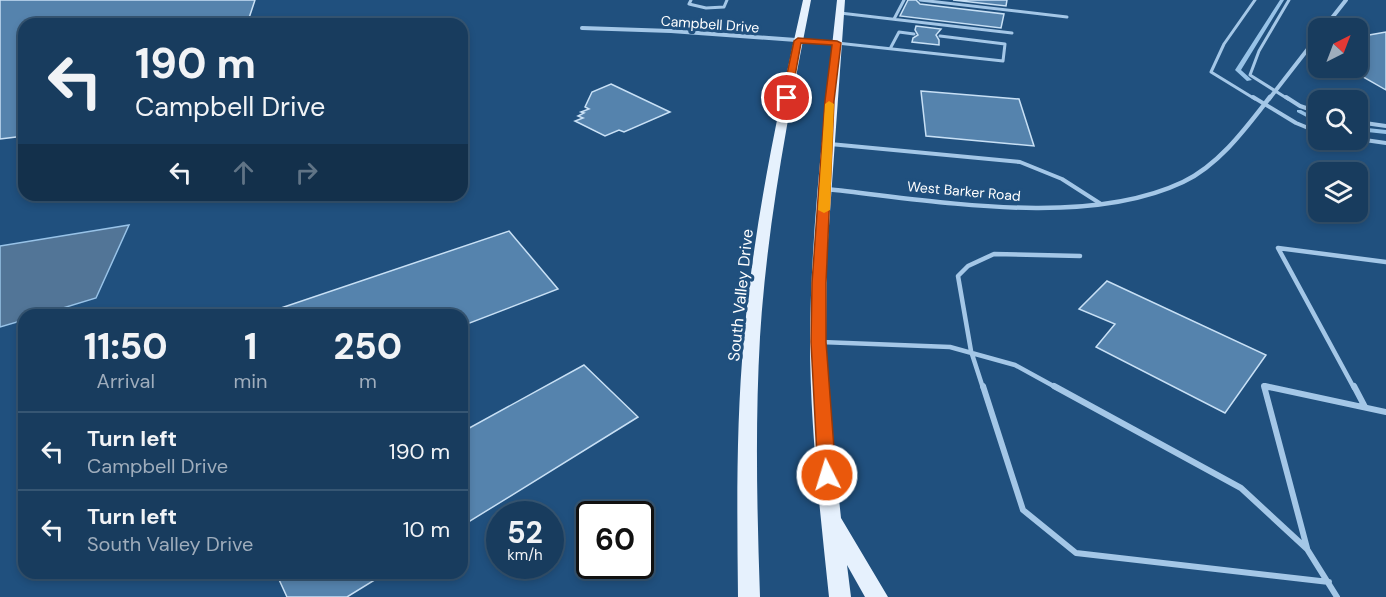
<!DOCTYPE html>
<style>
body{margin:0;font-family:"DM Sans",sans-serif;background:#214364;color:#f1f3f6;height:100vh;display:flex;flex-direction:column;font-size:22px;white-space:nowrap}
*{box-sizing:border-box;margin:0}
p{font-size:20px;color:#9fadbc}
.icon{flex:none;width:33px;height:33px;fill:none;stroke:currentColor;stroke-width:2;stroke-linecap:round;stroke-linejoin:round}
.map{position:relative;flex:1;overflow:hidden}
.sheet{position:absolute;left:18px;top:309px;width:450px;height:270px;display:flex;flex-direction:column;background:#183c5e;border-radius:18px;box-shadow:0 3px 9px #0003,0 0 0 2px #365673}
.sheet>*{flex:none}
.banner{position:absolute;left:18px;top:18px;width:450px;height:183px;border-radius:18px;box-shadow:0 3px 9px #0003,0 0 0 2px #365673;background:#183c5e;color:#f1f3f6;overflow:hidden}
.needle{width:39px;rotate:42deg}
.buttons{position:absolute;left:1308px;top:18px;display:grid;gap:12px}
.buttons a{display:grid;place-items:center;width:60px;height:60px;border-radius:12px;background:#183c5e;box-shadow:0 3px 9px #0003,0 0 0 2px #365673;font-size:30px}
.speed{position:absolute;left:486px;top:501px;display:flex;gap:12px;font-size:30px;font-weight:700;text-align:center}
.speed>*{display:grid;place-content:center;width:78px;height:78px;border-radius:50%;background:#183c5e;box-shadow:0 3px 9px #0003,0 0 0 2px #365673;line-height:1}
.speed small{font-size:15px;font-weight:400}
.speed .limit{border:3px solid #111;border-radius:9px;background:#fff;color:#111}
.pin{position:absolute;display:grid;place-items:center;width:51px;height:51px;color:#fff;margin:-26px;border:3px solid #fff;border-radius:50%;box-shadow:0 2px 6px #0007}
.me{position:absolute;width:66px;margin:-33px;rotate:355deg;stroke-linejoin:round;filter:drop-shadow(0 0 4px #0008)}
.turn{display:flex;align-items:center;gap:21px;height:126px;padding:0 18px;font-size:27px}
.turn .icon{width:78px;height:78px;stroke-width:2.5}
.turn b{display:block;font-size:42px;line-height:51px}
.lanes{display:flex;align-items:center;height:57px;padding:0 18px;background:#0003;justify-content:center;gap:30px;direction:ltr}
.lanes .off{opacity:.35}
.eta{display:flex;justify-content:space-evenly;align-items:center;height:102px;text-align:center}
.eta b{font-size:36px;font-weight:800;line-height:42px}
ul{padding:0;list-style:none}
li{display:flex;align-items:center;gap:18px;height:78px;padding:0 18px;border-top:2px solid #365673}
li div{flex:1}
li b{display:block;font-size:22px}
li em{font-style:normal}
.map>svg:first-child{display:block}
</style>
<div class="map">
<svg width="1386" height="597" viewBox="0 0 1386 597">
<rect width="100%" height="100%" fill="#20507e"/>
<!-- water -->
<path fill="#527597" stroke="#98c3e8" stroke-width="1.5" d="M129 225 96 298 40 315H24V320L0 327V246Z"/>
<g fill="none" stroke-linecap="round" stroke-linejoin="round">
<!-- stream -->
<path fill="#98c3e8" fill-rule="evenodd" d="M1280 0H1284L1241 70 1252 80 1247 81 1235 70Z
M1297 110H1301L1318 119V123L1297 112Z
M1358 127 1386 130V134L1358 131Z"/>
</g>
<!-- building -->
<path fill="#5583ad" stroke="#c8e0f5" stroke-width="1.5" d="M0 0H255L247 24H24V136L0 139Z
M908 0H916L920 4 1004 14 1001 28 900 16Z
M953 0H1007L1006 6Z
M916 26 941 29 936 35 939 40V45L912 42 913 38 918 35 915 30Z
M1386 32V90L1358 74V37Z
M611 84 670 112 624 132 619 130 605 136 575 121 583 118 578 116 584 113 581 112 589 109 585 107 592 92Z
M921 91 1019 99 1034 146 926 136Z
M509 231 558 289 462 326V315H273L272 311Z
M1107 281 1266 355 1225 413 1096 347 1115 324 1079 309Z
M584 365 638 417 462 526V432Z
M276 573H386L347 597H287Z"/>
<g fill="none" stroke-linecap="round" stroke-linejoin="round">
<!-- service-far3 -->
<path stroke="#a4c7e7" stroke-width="3" d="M691 0 689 4 706 8 724 7 727 0
M920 0 1067 17
M1255 0 1224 44 1211 72 1255 99
M840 13 1012 33
M894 19 904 0
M837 43 1003 61 1005 44 940 36
M891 47 899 32 914 34
M1288 99 1250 75 1259 51 1289 0"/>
<!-- service-far2 -->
<path stroke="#a4c7e7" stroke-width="4" d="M1253 97 1296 123 1318 132
M1286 97 1300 106 1318 112
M1358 122 1386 126
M1358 139 1386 143
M830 144 1020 162 1062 179 1101 204"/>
<!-- service-far1 -->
<path stroke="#a4c7e7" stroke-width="4.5" d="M821 342 950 347 1015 365 1057 388
M983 388 971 351 958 276 968 266 994 254 1080 256
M1264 388H1272
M1354 388 1278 248 1386 262"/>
<!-- service -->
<path stroke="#a4c7e7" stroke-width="6" d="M983 386 1023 510 1076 553 1329 582
M1054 386 1241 488 1307 549 1337 597
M1264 386 1307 548
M1265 386 1386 412
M1354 386 1365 407"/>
<!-- minor-far1 -->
<path stroke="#a4c7e7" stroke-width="4" d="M582 28 671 31 837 43
M1324 28 1346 0
M1269 99 1318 36"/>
<!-- minor -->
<path stroke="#a4c7e7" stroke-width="4.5" d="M826 189C932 200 1084 229 1183 182 1219 165 1246 128 1270 97"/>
<!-- primary -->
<path fill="#e6f1fd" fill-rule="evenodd" d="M803 0H811C789 111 767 224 760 337 755 424 757 511 760 597H738C737 510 736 423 744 337 754 223 778 111 803 0Z
M837 0H845L827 254 826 339 829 404 841 518 888 597H865L847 565 851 597H829C820 511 810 425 810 339 811 226 825 113 837 0Z"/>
</g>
<!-- route -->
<path fill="#ea580c" stroke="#983908" stroke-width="1.5" d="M798 38 837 41 841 43 834 101 826 283V342L836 475 833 480 827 482 821 480 818 475 811 342 812 283 825 101 832 45 801 43 791 98 787 100 782 98 794 41Z"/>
<!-- slow -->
<path fill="#f59e0b" d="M829 101 834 104 830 210 824 213 818 210 825 104Z"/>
<g text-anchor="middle" stroke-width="6" stroke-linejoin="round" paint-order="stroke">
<!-- far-street labels -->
<g font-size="14" fill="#fff" stroke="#20507e">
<text transform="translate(710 24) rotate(4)" y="5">Campbell Drive</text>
<text transform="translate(964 191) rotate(5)" y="5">West Barker Road</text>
</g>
<!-- street labels -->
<g font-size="16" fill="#fff" stroke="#20507e">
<text transform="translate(740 295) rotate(-84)" y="6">South Valley Drive</text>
</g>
</g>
</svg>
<div class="buttons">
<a><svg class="needle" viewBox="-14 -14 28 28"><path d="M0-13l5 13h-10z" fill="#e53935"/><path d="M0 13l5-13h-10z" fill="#9fadbc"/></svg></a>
<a><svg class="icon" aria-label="search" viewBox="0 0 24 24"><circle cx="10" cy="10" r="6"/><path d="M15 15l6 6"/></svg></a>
<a><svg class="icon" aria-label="layers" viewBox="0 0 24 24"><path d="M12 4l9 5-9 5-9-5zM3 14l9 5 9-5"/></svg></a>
</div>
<div class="speed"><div>52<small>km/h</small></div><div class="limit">60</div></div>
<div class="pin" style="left:787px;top:98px;background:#d93025"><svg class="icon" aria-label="arrive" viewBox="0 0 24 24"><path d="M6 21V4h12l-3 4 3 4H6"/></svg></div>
<svg class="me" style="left:827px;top:475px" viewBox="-20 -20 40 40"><circle r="17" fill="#ea580c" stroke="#fff" stroke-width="3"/><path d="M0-11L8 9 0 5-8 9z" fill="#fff"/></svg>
<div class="banner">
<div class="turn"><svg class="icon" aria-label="left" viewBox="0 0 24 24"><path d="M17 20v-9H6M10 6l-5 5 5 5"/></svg><div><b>190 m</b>Campbell Drive</div></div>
<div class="lanes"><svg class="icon" aria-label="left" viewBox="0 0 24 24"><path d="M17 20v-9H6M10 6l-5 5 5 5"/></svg><svg class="icon off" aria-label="ahead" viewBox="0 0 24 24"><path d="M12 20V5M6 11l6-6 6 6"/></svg><svg class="icon off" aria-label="right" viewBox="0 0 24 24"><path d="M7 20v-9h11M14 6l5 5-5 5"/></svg></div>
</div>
<section class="sheet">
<div class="eta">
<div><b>11:50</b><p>Arrival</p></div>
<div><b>1</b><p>min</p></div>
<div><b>250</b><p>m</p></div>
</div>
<ul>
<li><svg class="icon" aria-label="left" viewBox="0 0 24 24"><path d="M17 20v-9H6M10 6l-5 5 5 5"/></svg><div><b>Turn left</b><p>Campbell Drive</p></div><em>190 m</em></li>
<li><svg class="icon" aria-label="left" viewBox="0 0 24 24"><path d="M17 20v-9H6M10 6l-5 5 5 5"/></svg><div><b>Turn left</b><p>South Valley Drive</p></div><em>10 m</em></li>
</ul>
</section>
</div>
